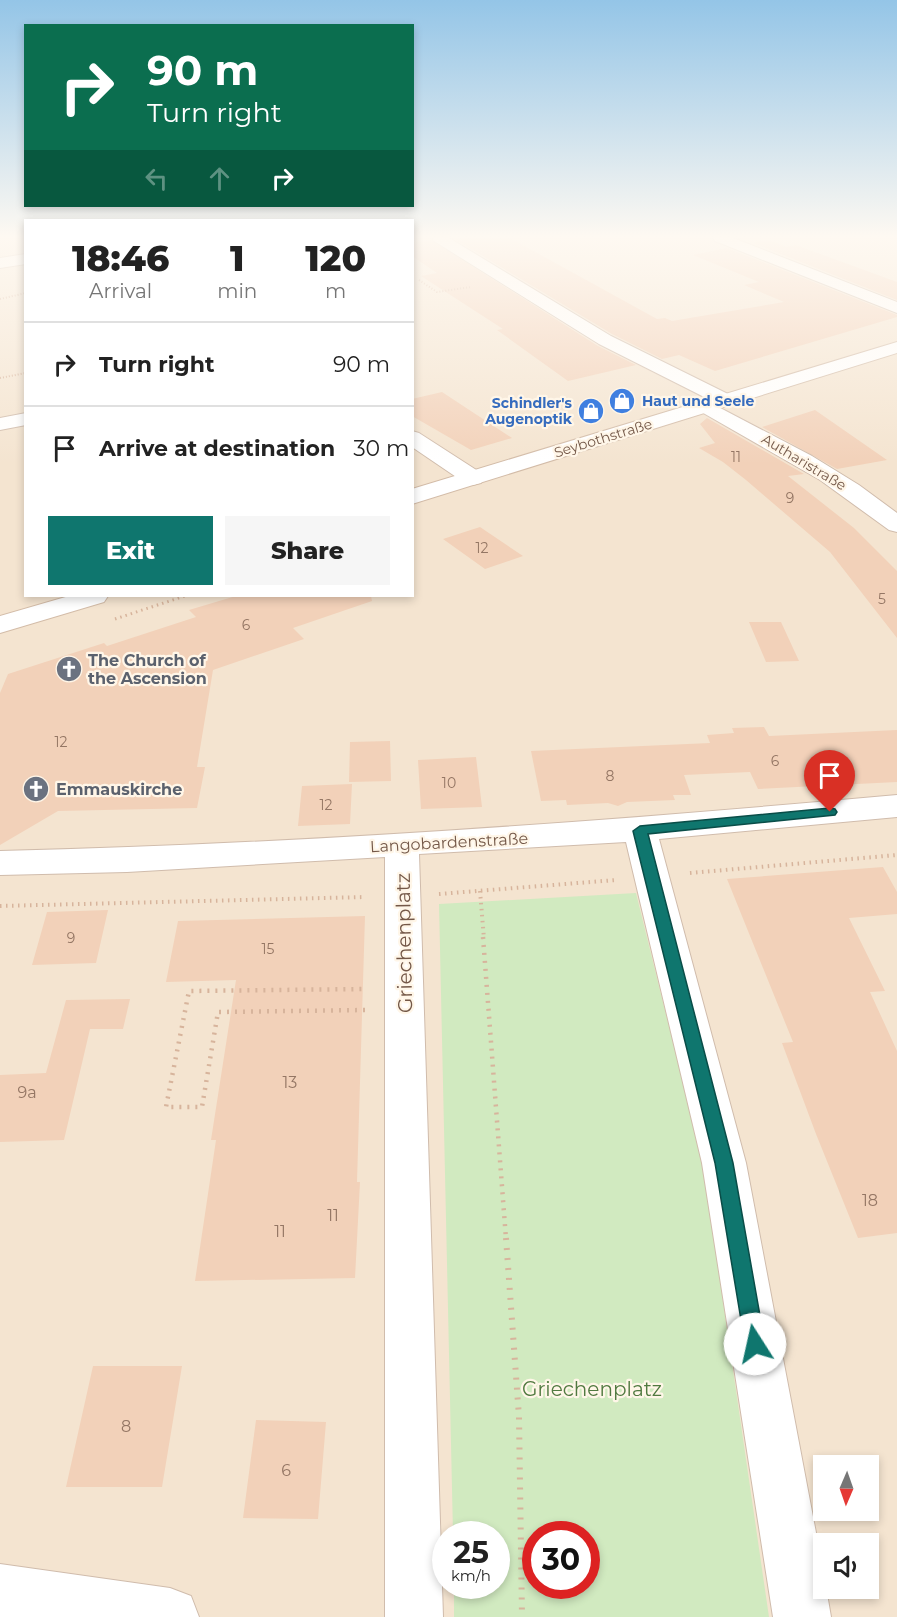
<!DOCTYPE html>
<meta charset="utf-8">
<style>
body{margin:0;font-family:Montserrat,sans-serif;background:#f6f6f6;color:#222;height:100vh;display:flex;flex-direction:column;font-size:22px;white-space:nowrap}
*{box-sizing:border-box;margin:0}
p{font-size:20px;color:#767676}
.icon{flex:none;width:33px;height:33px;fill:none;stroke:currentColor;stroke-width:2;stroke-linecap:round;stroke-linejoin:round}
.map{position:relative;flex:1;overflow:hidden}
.sheet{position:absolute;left:24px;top:219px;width:390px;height:378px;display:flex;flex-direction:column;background:#fff;border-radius:0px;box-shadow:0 3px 9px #0003}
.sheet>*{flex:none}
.top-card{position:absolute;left:24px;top:24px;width:390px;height:183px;border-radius:0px;box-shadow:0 3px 9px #0003;background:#0b6e4f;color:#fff;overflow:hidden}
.needle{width:39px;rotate:182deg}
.buttons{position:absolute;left:813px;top:1455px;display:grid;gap:12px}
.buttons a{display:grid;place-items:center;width:66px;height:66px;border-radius:0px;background:#fff;box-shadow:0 3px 9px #0003;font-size:30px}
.speed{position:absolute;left:432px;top:1521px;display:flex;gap:12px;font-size:30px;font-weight:700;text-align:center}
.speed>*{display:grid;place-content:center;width:78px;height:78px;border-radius:50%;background:#fff;box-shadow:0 3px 9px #0003;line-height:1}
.speed small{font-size:15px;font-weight:400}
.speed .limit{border:9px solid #d22;background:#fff;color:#111}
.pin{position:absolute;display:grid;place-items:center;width:51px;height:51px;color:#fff;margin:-62px -26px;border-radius:50% 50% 50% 0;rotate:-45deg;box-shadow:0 0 6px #0007}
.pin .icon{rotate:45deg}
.me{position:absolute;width:66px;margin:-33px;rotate:350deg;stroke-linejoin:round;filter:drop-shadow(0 0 4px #0008)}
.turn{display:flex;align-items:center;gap:21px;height:126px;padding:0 24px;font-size:27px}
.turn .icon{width:78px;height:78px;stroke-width:2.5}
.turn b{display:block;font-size:42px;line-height:51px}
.lanes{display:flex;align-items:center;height:57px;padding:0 24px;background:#0003;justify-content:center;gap:30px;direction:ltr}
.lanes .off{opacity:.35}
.eta{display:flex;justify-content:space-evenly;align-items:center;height:102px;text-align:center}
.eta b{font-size:36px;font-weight:800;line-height:42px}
.button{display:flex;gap:12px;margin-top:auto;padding:12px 24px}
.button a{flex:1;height:69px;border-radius:0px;background:#0f766e;color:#fff;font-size:24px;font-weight:800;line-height:69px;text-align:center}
.button a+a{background:#f6f6f6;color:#222}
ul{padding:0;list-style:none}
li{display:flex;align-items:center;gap:18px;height:84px;padding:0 24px;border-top:2px solid #e0e0e0}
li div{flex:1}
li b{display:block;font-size:22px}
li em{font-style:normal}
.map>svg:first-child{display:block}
</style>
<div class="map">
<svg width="897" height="1617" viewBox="0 0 897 1617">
<rect width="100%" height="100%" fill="#fcf2e2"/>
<!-- residential -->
<path fill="#f4e4d0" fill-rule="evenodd" d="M0 238H25L26 596H412L413 238H897V1617H0ZM824 1466H868V1510H824ZM446 1534H496V1586H446ZM536 1534H586V1586H536ZM824 1544H868V1588H824Z"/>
<!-- green -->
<path fill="#d1eac0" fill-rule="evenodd" d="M636 893 703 1164 769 1617H454V1586H496V1534H453L439 904ZM536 1534H586V1586H536Z"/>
<!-- building -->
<path fill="#f2d1b9" d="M453 238H510L657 319 665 318 672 321 784 302 744 285 759 282 693 255 727 248 897 315V317L715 371 679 355 662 359 612 334Z
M431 240 598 346 636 365 568 381 497 330 503 329 421 276 437 273 412 256V243Z
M769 240 786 247 796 245 897 282V300L753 243Z
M442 392 512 438 471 450 412 416V399Z
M815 410 887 460 837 469 762 427Z
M707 418 804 474 788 476 854 528 897 571V638L830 552 746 480 723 462 699 448 715 443 700 424Z
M480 527 523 556 485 569 443 539Z
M236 596H371L372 601 293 628 304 639 213 670 197 767H205L197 808 58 811 0 845V693L8 674 104 643 107 646 196 617 189 610Z
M749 622H781L799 661 766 662Z
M764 727 769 736 897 730V782L758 789 750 772 684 775 691 795H673L675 800 627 802 618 806 608 803 567 805 566 800 541 801 531 751 710 743 707 735 734 733 732 728Z
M390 741 391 781 349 782 350 742Z
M476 757 482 807 421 809 418 760Z
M352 784 350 824 298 826 302 786Z
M883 867 897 892V914L849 918 885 991 870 992 897 1051V1233L858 1238 816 1134 782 1043 793 1042 727 879Z
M108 910 96 963 32 965 47 912Z
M365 916 357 1182H360L355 1278 195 1281 216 1140H211L236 980 166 982 178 921Z
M130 999 123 1029H90L64 1140 0 1142V1075L46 1073 66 1000Z
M93 1366H182L162 1487H66Z
M256 1420 326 1422 318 1519 243 1518Z"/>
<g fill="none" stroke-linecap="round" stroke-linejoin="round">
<!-- street casing -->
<g stroke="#d0bcac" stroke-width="2">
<path id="street" d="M432 238H449L611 336 732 396 735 400 732 404H718L599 344 434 241Z
M713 238H733L897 302V313L715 241Z
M26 254V264L0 268V258Z
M705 400 812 456 859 485 897 513V532L889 530 820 480 698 410 695 406 698 402Z
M26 413V425L0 430V418Z
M412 431 419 433 481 473 484 478 481 483 473 485 465 483 412 447Z
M897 795V817L659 839 746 1163 824 1575V1588H826L831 1617H773L702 1163 626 842 419 854 443 1617H385V857L127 872 0 875V851C299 844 599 822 897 795Z
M0 1564 170 1588 191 1596 199 1617H0Z"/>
</g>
<!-- secondary casing -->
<g stroke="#d3bca8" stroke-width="2">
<path id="secondary" d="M897 342V353L412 504V489Z
M69 596H108L104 602 0 633V616Z"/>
</g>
<!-- path-far4 -->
<path stroke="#d7b49c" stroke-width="2" stroke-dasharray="1 2" stroke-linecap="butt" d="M419 280 437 292 471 287
M0 299 26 293
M0 378 26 373"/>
<!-- path-far3 -->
<path stroke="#d7b49c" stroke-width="3" stroke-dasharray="1.5 4" stroke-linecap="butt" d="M115 619 185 596"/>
<!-- path-far2 -->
<path stroke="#d7b49c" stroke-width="4" stroke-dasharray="1.5 4.5" stroke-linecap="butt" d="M690 873 897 855
M480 891 484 939
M439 894 616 880
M0 906 365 897"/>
<!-- path-far1 -->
<path stroke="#d7b49c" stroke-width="4.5" stroke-dasharray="2 6" stroke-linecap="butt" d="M483 937 506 1239
M365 1010 218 1012 202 1107H166L189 991 366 989"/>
<!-- path -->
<path stroke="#d7b49c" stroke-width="6" stroke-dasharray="2 8" stroke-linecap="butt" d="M506 1238 519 1417 522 1617"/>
<!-- street -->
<use href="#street" fill="#fff" fill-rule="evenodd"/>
<!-- secondary -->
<use href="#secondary" fill="#fff" fill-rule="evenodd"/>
</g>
<!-- sky -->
<linearGradient id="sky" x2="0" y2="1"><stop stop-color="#94c5e7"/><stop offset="0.51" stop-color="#fef9f2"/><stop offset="1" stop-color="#fef9f2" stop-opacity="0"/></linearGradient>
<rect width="897" height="464" fill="url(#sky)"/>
<!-- route -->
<path fill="#0f766e" stroke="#0a4d48" stroke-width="1.5" d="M830 808 835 809 837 812 835 815 648 834 733 1163 765 1344 762 1352 755 1355 748 1352 745 1344 715 1163 633 831 640 826Z"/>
<!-- icons -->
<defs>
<g id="shop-disc" transform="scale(1.35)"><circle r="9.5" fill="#3f7fe0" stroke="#fff6e8"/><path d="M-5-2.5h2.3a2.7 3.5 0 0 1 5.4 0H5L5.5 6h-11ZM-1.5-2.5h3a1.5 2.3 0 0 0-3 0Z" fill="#fff"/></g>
<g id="church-disc" transform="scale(1.35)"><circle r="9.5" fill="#6b7280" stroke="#fff6e8"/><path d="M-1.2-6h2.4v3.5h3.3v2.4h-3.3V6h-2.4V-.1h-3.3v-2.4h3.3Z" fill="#fff"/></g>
</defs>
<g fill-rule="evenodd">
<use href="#shop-disc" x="622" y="401"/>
<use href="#shop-disc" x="591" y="411"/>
<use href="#church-disc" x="69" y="669"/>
<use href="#church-disc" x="36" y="789"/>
</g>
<g text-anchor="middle" stroke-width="4.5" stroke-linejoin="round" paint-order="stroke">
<!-- far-shop labels -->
<g font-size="14" font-weight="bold" fill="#366cbe" stroke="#fff6e8" text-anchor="start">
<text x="642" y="406">Haut und Seele</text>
<text x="572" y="408" text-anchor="end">Schindler's<tspan x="572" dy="16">Augenoptik</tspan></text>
</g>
<!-- far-street labels -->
<g font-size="14" fill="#745848" stroke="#fff6e8">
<text transform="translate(603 438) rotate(-17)" y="5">Seybothstraße</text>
<text transform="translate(804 462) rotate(31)" y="5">Autharistraße</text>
</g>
<!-- number labels -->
<g font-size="14" fill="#947664">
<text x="736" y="462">11</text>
<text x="790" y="503">9</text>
<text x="482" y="553">12</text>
<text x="882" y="604">5</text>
<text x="246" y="630">6</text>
<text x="61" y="747">12</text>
<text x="775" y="766">6</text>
<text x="610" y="781">8</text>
<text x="449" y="788">10</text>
<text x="326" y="810">12</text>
<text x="71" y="943">9</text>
<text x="268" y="954">15</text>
</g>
<!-- worship labels -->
<g font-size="16" font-weight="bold" fill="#5b616d" stroke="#fff6e8" text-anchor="start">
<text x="88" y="666">The Church of<tspan x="88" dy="18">the Ascension</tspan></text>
<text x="56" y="795">Emmauskirche</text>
</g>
<!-- street labels -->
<g font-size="16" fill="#745848" stroke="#fff6e8">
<text transform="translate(449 842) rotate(-3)" y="6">Langobardenstraße</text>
</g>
<!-- near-number labels -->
<g font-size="16" fill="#947664">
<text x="290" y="1088">13</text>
<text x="27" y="1098">9a</text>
<text x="870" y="1206">18</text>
<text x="333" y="1221">11</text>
<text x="280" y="1237">11</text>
<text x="126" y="1432">8</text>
<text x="286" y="1476">6</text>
</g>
<!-- near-street labels -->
<g font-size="20" fill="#745848" stroke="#fff6e8">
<text transform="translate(404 943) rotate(-91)" y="7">Griechenplatz</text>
</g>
<!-- near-park labels -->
<g font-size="20" fill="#517a40" stroke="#fff6e8">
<text x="592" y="1396">Griechenplatz</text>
</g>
</g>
</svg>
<div class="buttons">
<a><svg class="needle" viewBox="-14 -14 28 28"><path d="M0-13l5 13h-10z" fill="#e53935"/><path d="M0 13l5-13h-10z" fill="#767676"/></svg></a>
<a><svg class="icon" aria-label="sound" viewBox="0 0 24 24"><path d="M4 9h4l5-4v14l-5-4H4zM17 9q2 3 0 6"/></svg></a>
</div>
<div class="speed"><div>25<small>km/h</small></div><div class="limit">30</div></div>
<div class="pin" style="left:830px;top:812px;background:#d93025"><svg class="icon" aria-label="arrive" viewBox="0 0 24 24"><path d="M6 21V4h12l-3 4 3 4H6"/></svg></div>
<svg class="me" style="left:755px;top:1344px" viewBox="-20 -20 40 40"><circle r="19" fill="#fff"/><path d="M0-13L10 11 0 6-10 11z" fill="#0f766e"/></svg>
<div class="top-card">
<div class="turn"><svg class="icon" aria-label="right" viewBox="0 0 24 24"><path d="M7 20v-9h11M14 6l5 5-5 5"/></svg><div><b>90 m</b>Turn right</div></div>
<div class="lanes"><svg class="icon off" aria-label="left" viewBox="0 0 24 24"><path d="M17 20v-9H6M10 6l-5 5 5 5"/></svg><svg class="icon off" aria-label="ahead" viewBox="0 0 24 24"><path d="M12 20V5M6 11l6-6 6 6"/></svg><svg class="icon" aria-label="right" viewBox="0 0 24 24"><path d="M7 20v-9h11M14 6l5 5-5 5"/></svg></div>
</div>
<section class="sheet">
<div class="eta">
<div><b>18:46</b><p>Arrival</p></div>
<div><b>1</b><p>min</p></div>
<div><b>120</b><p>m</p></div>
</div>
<ul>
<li><svg class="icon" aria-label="right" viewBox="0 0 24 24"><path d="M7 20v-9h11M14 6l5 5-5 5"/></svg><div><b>Turn right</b></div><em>90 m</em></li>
<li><svg class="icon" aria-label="arrive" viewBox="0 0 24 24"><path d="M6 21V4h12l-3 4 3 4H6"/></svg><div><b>Arrive at destination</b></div><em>30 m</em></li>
</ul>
<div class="button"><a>Exit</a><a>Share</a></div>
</section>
</div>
